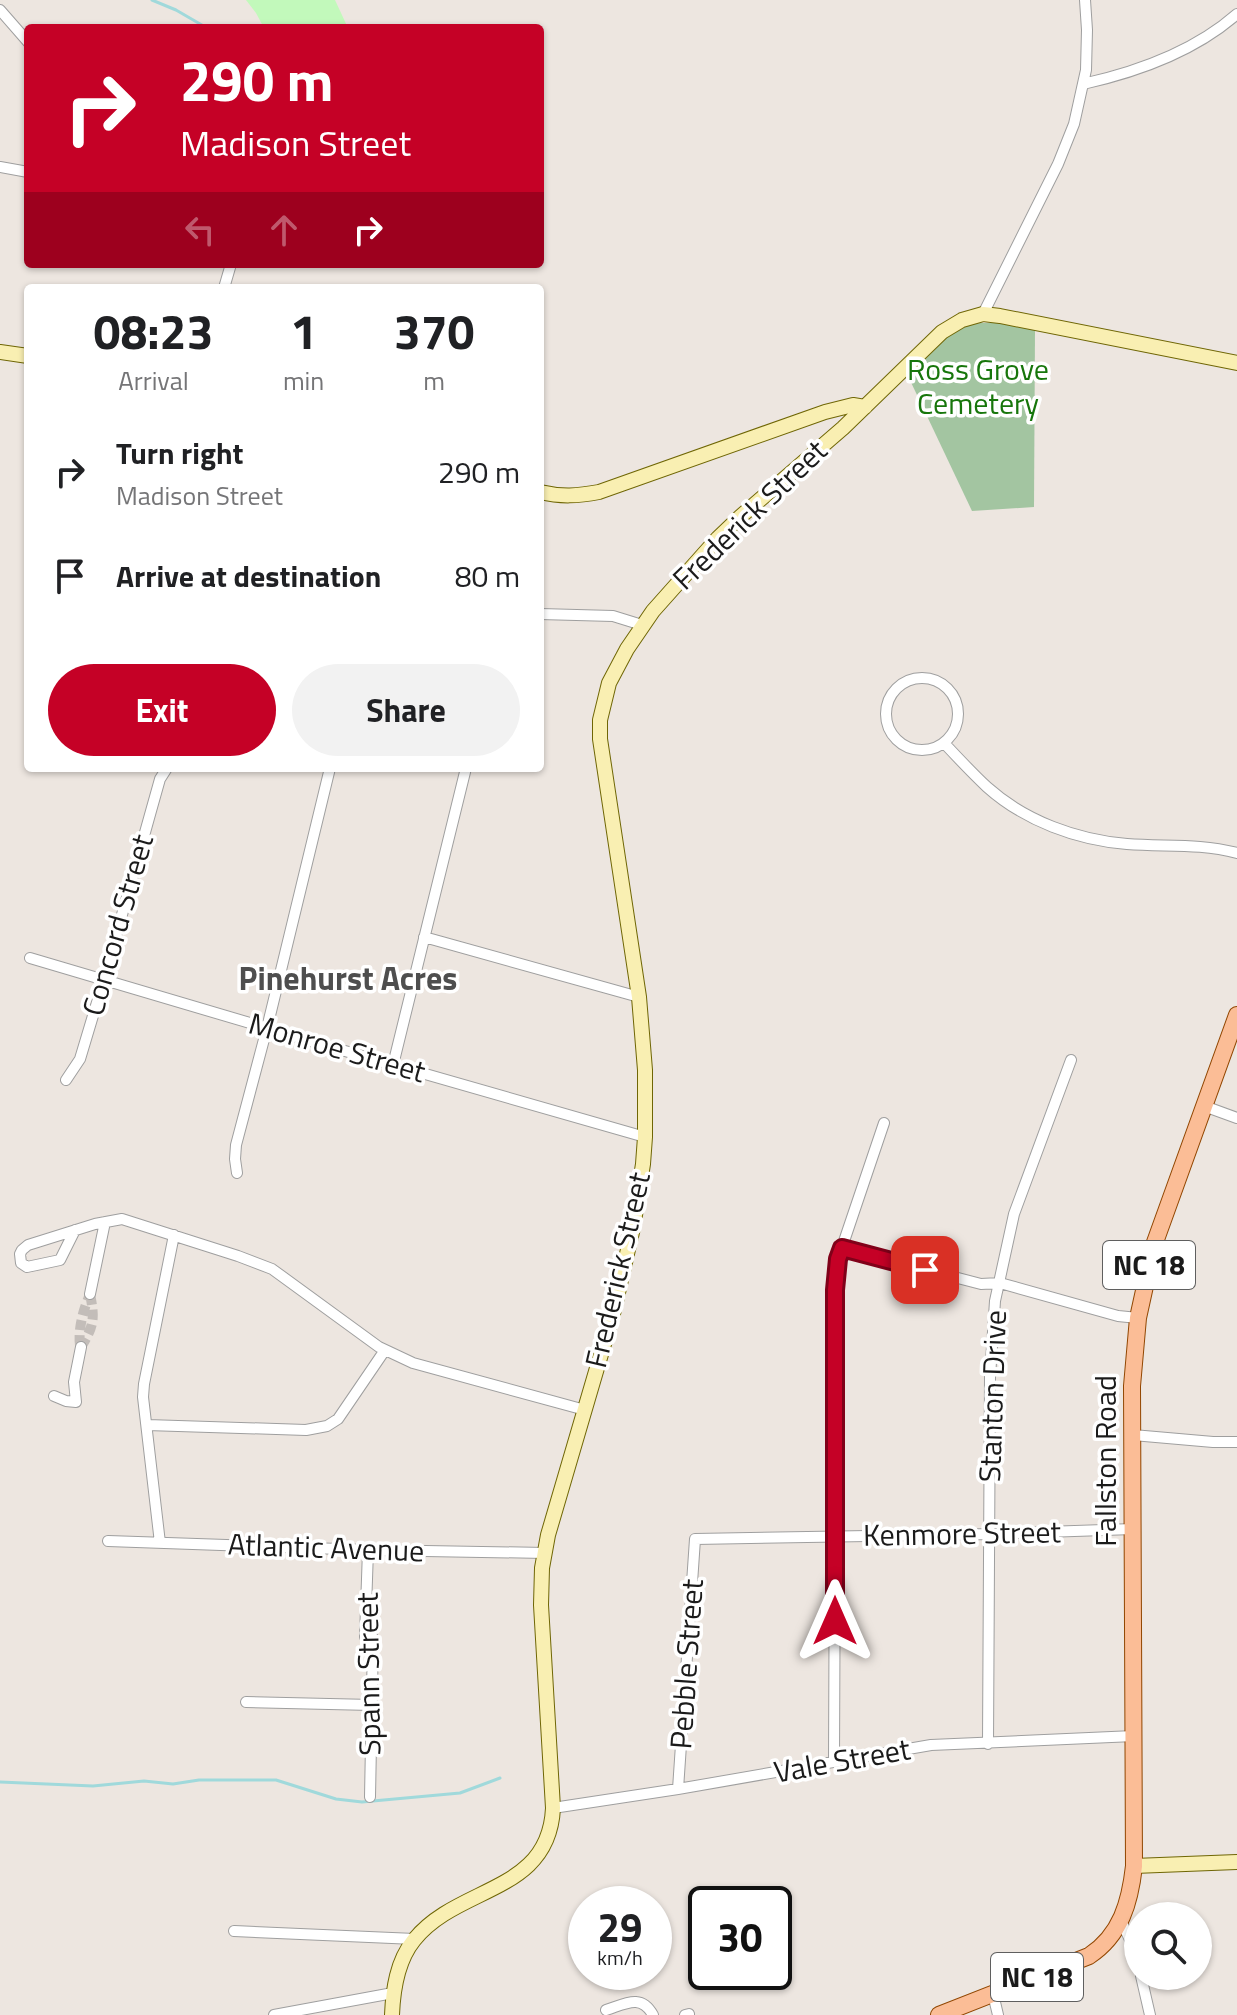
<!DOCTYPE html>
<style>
body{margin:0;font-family:"Titillium Web",sans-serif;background:#f2f2f2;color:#202124;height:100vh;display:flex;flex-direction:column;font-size:30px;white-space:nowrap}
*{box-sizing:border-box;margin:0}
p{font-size:26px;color:#757577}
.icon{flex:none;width:44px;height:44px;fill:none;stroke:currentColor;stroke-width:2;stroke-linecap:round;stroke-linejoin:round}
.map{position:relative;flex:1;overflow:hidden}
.drawer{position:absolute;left:24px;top:284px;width:520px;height:488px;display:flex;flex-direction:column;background:#fff;border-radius:8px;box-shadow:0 2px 6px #0004}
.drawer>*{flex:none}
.guide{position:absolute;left:24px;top:24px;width:520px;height:244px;border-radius:8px;box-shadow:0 2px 6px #0004;background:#c50126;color:#fff;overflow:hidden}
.tools{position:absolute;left:1124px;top:1902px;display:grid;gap:16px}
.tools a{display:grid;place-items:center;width:88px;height:88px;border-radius:50%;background:#fff;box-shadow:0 2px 6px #0004;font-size:40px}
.speed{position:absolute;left:568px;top:1886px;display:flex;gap:16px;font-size:40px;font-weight:700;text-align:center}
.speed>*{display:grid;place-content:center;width:104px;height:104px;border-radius:50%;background:#fff;box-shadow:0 2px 6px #0004;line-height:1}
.speed small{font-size:20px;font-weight:400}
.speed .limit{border:4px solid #111;border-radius:12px;background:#fff;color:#111}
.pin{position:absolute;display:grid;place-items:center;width:68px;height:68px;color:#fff;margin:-34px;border-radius:16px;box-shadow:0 4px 12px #0006}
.me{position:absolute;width:88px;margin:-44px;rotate:0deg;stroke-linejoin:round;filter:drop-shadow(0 0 6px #0008)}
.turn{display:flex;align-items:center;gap:28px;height:168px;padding:0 24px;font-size:36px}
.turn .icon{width:104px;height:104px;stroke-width:2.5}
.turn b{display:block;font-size:56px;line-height:68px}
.lanes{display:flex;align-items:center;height:76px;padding:0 24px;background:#0003;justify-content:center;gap:40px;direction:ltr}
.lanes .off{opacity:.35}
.eta{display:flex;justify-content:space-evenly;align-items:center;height:136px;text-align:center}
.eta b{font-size:48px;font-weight:700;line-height:56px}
.action{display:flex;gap:16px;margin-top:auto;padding:16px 24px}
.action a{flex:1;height:92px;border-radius:48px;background:#c50126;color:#fff;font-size:32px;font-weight:700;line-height:92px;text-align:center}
.action a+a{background:#f2f2f2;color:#202124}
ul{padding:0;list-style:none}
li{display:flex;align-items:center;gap:24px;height:104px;padding:0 24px}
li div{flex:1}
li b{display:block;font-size:30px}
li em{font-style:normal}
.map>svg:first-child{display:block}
</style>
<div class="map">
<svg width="1237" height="2015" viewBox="0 0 1237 2015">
<rect width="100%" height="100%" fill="#ede6e0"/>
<!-- cemetery -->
<path fill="#a3c5a1" d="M980 323H997L1035 330 1034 507 972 511 908 376 944 338 961 327Z"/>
<!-- park -->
<path fill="#c2f9bb" d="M246 0H335L348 28H264L256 13Z"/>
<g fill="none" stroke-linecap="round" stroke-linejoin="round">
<!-- stream -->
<path stroke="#a0d9db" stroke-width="3" d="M152 0 176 10 207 28
M0 1782 93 1786 144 1781 173 1784 199 1780H276L336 1799 362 1802 460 1793 500 1778"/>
<!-- street-tunnel -->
<path stroke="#c3bdb9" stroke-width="10" stroke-dasharray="10 5" stroke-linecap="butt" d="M80 1345C78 1330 83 1309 90 1295
M81 1347C94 1326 95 1319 90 1294"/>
<!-- street casing -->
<g stroke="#9f9f9f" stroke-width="12">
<path id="street" d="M0 10 28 42
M1083 84C1137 72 1195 51 1237 14
M0 167 28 172
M224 288 231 264
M983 314 1058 164 1074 124 1086 70 1087 30 1085 0
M540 614 613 616 642 625
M886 714a36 36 0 1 1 72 0a36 36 0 1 1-72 0Z
M944 743C958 758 972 773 987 787 1025 821 1077 840 1127 844 1165 847 1199 843 1237 853
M424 937 639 997
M30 958 331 1047 645 1137
M393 1065 466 768
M66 1080 80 1059 104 979 151 811 160 779 167 768
M1204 1106 1237 1118
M237 1173 235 1159 236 1145 267 1028 330 768
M75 1230 60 1260 27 1267 21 1263 20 1254 22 1250 28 1245 95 1224 122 1219 238 1256 272 1269 379 1347 413 1363 585 1410
M842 1248 981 1284 1000 1283 1118 1316 1138 1318
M90 1294 105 1222
M54 1396 66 1401 76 1402 74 1382 81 1347
M147 1425 306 1430 327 1426 338 1419 385 1350
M1133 1435 1213 1442H1237
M108 1541 368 1550 545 1553
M160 1543 143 1397 144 1384 174 1235
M368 1550 365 1637 373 1638 370 1797
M246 1702 372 1705
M988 1744 990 1377 995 1301 1014 1214 1071 1060
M834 1762 836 1272 838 1259 884 1123
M678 1789 695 1539 989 1534 1133 1529
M553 1808 678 1789 931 1745 1134 1736
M1121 1921 1135 1950 1138 1962
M234 1931 415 1939
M1141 1976 1150 2015
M993 1994 998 2015
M606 2010C625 2004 641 1993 653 2015
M274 2015 393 1993
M685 2015 689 2014"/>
</g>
<!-- secondary casing -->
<g stroke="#6f6605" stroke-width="16">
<path id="secondary" d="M0 352 28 356
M540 492C561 497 578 496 599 492L825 412 853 405 865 407
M1134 1866 1237 1862
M392 2015C393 1989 397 1961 414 1940 458 1885 549 1894 553 1808L541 1605 542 1568 548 1535 614 1310 633 1228 643 1164 645 1137V1070L639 997 600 739V720L609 683 627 649 653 611 718 538 740 517 843 428 942 332 962 320 983 314 1000 316 1237 363"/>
</g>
<!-- primary casing -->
<g stroke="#914601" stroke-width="18">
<path id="primary" d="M939 2015 1089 1956C1121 1935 1130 1902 1134 1866L1132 1386 1138 1318 1154 1245 1237 1015"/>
</g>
<!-- street -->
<use href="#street" stroke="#fff" stroke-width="10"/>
<!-- secondary -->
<use href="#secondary" stroke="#f9efb2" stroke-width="14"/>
<!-- primary -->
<use href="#primary" stroke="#fbbd96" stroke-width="16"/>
</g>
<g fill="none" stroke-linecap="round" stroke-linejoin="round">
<!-- route casing -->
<g stroke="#800119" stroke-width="20">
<path id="route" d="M835 1621V1290L838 1259 842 1248 925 1270"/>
</g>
<!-- route -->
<use href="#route" stroke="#c50126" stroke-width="14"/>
</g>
<g text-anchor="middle" stroke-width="7" stroke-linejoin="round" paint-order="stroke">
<!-- shield labels -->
<g fill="#fff" stroke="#5f5f5f" stroke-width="2">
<rect x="1103" y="1241" width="92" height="48" rx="6"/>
<rect x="991" y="1953" width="92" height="48" rx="6"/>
</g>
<g font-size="28" font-weight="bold" fill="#1b1b1b">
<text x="1149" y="1275">NC 18</text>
<text x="1037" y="1987">NC 18</text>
</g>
<!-- park labels -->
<g font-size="30" fill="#17760b" stroke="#fff">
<text x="978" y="380">Ross Grove<tspan x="978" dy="34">Cemetery</tspan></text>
</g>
<!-- street labels -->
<g font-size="30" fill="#1b1b1b" stroke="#fff">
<text transform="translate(750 515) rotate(-44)" y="10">Frederick Street</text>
<text transform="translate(118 925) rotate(-74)" y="10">Concord Street</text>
<text transform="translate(337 1048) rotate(16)" y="10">Monroe Street</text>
<text transform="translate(618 1270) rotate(-77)" y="10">Frederick Street</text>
<text transform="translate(993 1396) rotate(-88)" y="10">Stanton Drive</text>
<text transform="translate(1106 1461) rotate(-90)" y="10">Fallston Road</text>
<text transform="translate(962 1534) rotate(-1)" y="10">Kenmore Street</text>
<text transform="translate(326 1548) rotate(2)" y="10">Atlantic Avenue</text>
<text transform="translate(687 1664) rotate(-86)" y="10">Pebble Street</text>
<text transform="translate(369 1674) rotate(-91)" y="10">Spann Street</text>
<text transform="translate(842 1761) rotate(-10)" y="10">Vale Street</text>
</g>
<!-- neighbourhood labels -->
<g font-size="32" font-weight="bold" fill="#4e4e4e" stroke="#fff">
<text x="348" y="990">Pinehurst Acres</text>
</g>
</g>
</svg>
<div class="tools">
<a><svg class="icon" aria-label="search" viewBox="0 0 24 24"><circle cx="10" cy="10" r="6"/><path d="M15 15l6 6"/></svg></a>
</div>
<div class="speed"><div>29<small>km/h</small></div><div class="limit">30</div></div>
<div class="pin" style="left:925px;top:1270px;background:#d93025"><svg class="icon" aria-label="arrive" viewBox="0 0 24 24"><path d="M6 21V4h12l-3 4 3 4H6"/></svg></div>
<svg class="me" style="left:835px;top:1621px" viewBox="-20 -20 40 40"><path d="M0-17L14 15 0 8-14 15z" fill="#c50126" stroke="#fff" stroke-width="4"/></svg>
<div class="guide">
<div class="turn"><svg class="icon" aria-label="right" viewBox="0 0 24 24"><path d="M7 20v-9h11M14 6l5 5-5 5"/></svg><div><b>290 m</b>Madison Street</div></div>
<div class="lanes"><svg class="icon off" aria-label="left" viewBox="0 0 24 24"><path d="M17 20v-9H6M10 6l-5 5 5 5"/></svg><svg class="icon off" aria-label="ahead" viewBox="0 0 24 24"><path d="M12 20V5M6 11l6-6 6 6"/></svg><svg class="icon" aria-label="right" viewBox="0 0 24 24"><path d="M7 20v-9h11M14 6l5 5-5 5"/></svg></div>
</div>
<section class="drawer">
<div class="eta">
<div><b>08:23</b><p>Arrival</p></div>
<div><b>1</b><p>min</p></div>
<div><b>370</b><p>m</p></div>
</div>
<ul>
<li><svg class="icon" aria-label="right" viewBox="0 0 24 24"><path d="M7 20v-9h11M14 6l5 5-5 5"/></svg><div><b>Turn right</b><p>Madison Street</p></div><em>290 m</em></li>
<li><svg class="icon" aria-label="arrive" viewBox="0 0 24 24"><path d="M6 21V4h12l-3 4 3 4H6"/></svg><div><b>Arrive at destination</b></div><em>80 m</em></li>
</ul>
<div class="action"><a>Exit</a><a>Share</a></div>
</section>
</div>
